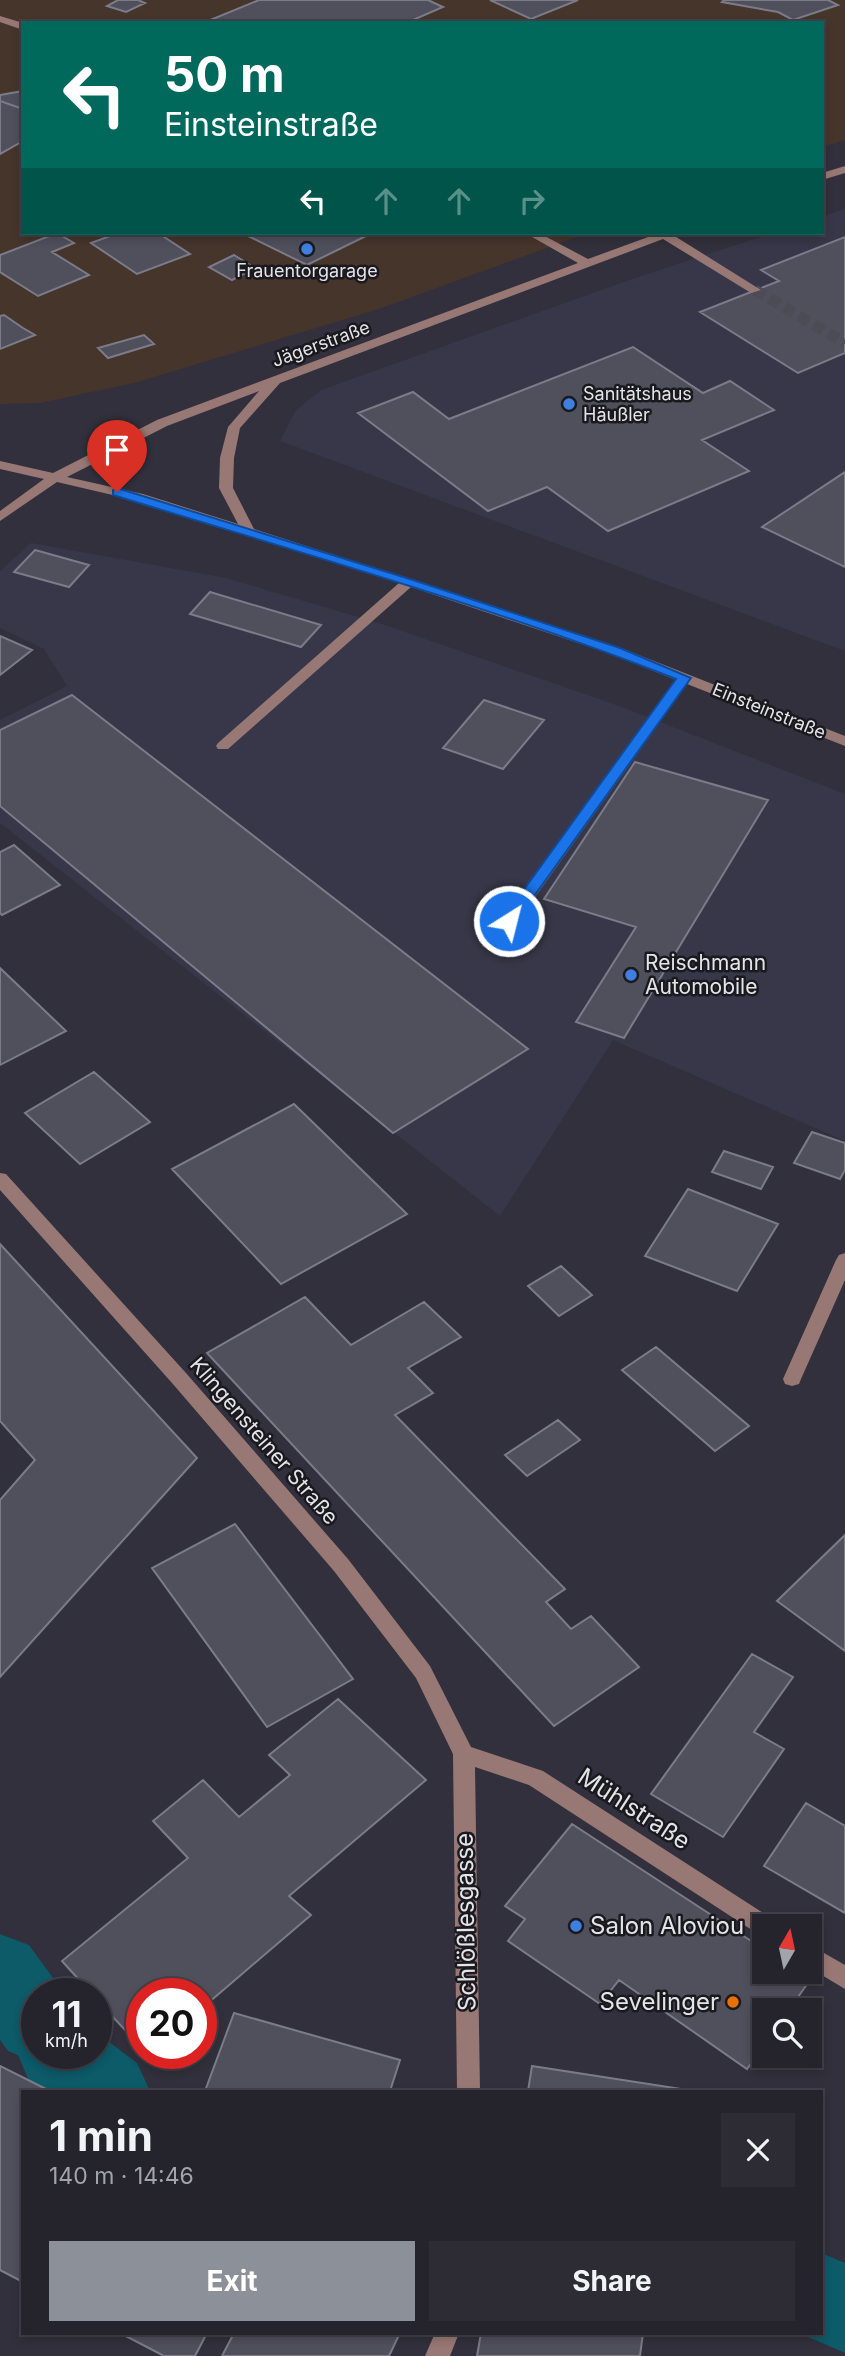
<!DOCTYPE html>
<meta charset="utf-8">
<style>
body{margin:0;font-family:Inter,sans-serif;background:#2d2c35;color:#f1f3f6;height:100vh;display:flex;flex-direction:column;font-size:26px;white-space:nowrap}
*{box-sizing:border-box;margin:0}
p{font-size:23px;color:#a3a4aa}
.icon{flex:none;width:38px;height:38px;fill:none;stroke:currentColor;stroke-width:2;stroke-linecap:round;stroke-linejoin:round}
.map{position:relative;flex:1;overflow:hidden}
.drawer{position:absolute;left:21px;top:2090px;width:802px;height:245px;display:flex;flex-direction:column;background:#25242d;border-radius:0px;box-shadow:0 4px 10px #0003,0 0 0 2px #424149}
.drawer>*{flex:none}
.guide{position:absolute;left:21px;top:21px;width:803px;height:214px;border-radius:0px;box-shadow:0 4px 10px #0003,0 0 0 2px #424149;background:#00695c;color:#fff;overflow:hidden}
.needle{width:46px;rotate:9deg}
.tools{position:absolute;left:752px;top:1914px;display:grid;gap:14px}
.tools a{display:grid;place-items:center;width:70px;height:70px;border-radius:0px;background:#25242d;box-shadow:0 4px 10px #0003,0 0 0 2px #424149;font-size:35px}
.speed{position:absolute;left:21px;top:1978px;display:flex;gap:14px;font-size:35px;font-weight:700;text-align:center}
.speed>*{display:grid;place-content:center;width:91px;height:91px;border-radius:50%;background:#25242d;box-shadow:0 4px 10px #0003,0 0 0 2px #424149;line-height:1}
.speed small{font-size:18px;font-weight:400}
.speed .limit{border:10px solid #d22;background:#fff;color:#111}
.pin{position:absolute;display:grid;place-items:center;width:60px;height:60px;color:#fff;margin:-72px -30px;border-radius:50% 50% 50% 0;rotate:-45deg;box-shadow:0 0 7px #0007}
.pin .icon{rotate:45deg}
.me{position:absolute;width:77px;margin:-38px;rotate:36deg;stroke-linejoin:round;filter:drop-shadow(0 0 5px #0008)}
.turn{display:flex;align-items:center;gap:24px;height:147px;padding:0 28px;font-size:32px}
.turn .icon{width:91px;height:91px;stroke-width:2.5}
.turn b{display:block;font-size:49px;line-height:60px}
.lanes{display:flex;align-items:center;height:66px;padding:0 28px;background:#0003;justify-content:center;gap:35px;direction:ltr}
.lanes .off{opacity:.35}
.round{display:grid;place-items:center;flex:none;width:74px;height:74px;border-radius:0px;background:#2d2c35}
.head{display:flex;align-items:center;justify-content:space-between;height:119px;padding:0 28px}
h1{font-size:42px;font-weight:700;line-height:52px}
.cta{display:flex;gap:14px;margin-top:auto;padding:14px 28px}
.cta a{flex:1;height:80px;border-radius:0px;background:#8c9099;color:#fff;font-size:28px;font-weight:700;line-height:80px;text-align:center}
.cta a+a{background:#2d2c35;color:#f1f3f6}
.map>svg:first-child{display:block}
</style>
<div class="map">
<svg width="845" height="2356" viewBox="0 0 845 2356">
<rect width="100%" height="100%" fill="#31303c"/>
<!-- built -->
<path fill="#383749" d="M845 209V651L280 441 296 410 321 390 635 278 772 233H822L823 216Z
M31 543 226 578 382 624 622 707 845 794V1141L613 1040 500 1216 0 823V720L67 686 44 649 0 628V571Z"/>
<!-- industrial -->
<path fill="#46352b" d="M0 0H845V140L823 147 822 23H23V233H588L379 309 134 383 40 403 0 404Z"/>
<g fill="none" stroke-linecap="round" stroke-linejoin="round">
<!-- canal -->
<path fill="#0d5a69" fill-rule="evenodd" d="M0 1934 29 1945 64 1993H37V2053H96V2032L137 2063 150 2091H42L29 2081 18 2055 8 2051 0 2040Z
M821 2253 845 2263V2353L799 2333H821Z"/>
</g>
<!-- building -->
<path fill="#504f5c" stroke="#7c7b89" stroke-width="2" d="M118 0H138L145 3 126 12 107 6Z
M259 0H428L443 7 406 23H203Z
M490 0H578L531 19Z
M724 0H828L838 5 793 20 778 12 722 2Z
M23 91V109L0 101V95Z
M0 101 23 109V141L0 154Z
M57 233 74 243 52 252 89 275 38 296 0 272V255Z
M118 233H158L190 254 137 274 91 243Z
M242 233H372L307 265Z
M845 237V353L798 373 700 312 779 281 761 270Z
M234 255 255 268 232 280 209 267Z
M4 315 23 328 35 335 0 349V316Z
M144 335 154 344 108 358 98 348Z
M633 347 703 393 730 381 774 410 702 440 749 471 608 531 547 487 488 511 358 413 413 392 449 419Z
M845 472V567L762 527Z
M35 550 89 565 69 587 14 572Z
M210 592 321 625 301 647 190 614Z
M0 636 32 650 0 675Z
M72 695 528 1049 393 1133 0 806V730Z
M484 700 544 720 503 769 443 748Z
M635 762 768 800 624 1038 576 1022 636 927 544 899Z
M14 845 60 885 2 915 0 913V852Z
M0 968 66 1031 0 1065Z
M94 1072 150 1122 80 1164 25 1113Z
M294 1104 407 1214 281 1284 172 1169Z
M812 1132 845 1143V1170L840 1179 794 1163Z
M724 1151 773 1167 761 1189 712 1172Z
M688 1189 778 1224 737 1291 645 1256Z
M0 1244 197 1458 0 1677V1500L35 1460 0 1421Z
M561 1266 592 1295 559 1316 528 1286Z
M305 1297 351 1345 424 1302 461 1337 408 1368 433 1393 395 1415 565 1589 546 1602 571 1629 591 1616 639 1667 554 1726 207 1353Z
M656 1347 749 1426 715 1451 622 1370Z
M558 1420 580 1440 527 1476 505 1455Z
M235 1524 353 1679 267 1727 152 1568Z
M845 1535V1651L777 1601Z
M752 1654 793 1677 754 1732 784 1749 723 1837 651 1794Z
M338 1699 426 1780 289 1896 311 1915 201 2009V1993H142V2048L96 1999V1993H91L62 1961 188 1858 153 1821 203 1780 239 1817 290 1775 269 1755Z
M806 1803 845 1826V1913L764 1866Z
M572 1824 765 1950V1972H798L810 1980 788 2011H765V2044L747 2069 619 1980 600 2004 508 1941 525 1919 505 1906Z
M234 2013 400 2060 390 2091H205Z
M0 2066 50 2091H23V2282L0 2270Z
M532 2066 694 2091H528Z
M120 2333H207L195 2356H164Z
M234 2333H400L389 2356H222Z
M481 2333H643L640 2356H477Z"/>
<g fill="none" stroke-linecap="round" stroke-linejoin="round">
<!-- minor-tunnel -->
<path stroke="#4c4b56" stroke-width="11" stroke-dasharray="11 6" stroke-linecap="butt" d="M755 290 845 343"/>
<!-- minor -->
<path fill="#987874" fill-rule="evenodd" d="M0 16 23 23V30L0 22Z
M845 166V173L822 180V173Z
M525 233H539L588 259 659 233H675L673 235 761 290 751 293 663 239 280 383 240 428 234 458 233 488 254 529 621 648 845 736V746L687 684 515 925 509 926 501 921 503 917 676 680 611 654 411 587 228 749H218L216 746 218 743 399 583 134 500 57 482 0 521V511L44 479 0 469V461L53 473 157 420 578 263ZM259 391 228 427 220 458 219 488 238 524 143 494 67 477 167 426Z
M0 1173 6 1174 186 1373 348 1559 430 1666 471 1747 543 1771 774 1920 777 1927H765V1937L758 1934 529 1785 475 1767 480 2091H457L453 1754 416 1678 334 1571 172 1383 0 1190Z
M845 1253V1280L801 1379 799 1384 792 1386 785 1384 783 1379 836 1260 839 1255Z
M810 1945 845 1965V1989L810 1968Z
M435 2333H459L450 2356H425Z"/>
</g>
<!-- route -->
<path fill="#1a73e8" stroke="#114b97" stroke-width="2" d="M117 488 413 580 620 648 691 678 514 924H504L502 921 504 917 676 679C493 607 301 553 113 495V490Z"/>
<!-- markers -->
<g fill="#3f7fe0" stroke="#19191e" stroke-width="2.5">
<circle cx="307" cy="249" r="7"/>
<circle cx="569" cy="404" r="7"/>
<circle cx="631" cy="975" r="7"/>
<circle cx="576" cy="1926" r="7"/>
</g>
<circle fill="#e8710a" stroke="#19191e" stroke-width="2.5" cx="733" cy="2002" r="7"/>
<g text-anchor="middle" stroke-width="5" stroke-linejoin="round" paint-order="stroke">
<!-- far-poi labels -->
<g font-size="18" fill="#e3e3ea" stroke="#19191e">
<text x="307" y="277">Frauentorgarage</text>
<text x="583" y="400" text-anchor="start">Sanitätshaus<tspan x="583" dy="21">Häußler</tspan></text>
</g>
<!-- far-street labels -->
<g font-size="18" fill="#e3e3ea" stroke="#19191e">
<text transform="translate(321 344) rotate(-20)" y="6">Jägerstraße</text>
<text transform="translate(769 711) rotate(22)" y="6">Einsteinstraße</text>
</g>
<!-- poi labels -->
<g font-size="21" fill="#e3e3ea" stroke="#19191e" text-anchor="start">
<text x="645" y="970">Reischmann<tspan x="645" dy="24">Automobile</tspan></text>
</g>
<!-- street labels -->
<g font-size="21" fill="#e3e3ea" stroke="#19191e">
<text transform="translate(264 1441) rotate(49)" y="7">Klingensteiner Straße</text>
</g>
<!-- near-street labels -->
<g font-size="24" fill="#e3e3ea" stroke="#19191e">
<text transform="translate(634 1809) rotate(33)" y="8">Mühlstraße</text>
<text transform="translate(466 1922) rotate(-91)" y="8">Schlößlesgasse</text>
</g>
<!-- near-poi labels -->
<g font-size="24" fill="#e3e3ea" stroke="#19191e" text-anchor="start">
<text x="590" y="1934">Salon Aloviou</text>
<text x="719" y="2010" text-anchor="end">Sevelinger</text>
</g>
</g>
</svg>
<div class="tools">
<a><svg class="needle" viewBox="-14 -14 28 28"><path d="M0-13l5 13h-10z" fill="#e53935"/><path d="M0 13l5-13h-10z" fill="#a3a4aa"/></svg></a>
<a><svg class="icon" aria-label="search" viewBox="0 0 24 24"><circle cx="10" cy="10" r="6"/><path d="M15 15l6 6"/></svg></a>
</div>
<div class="speed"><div>11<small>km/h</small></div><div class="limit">20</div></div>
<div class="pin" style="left:117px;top:492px;background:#d93025"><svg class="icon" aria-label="arrive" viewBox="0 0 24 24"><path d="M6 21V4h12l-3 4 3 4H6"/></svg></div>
<svg class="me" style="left:509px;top:921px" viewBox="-20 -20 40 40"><circle r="17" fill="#1a73e8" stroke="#fff" stroke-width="3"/><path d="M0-11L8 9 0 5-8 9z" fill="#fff"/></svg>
<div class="guide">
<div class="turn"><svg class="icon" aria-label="left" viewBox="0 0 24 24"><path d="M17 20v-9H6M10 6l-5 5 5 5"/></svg><div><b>50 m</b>Einsteinstraße</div></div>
<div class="lanes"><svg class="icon" aria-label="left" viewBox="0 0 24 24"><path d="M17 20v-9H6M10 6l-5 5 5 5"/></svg><svg class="icon off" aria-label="ahead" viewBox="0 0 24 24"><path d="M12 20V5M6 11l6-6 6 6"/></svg><svg class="icon off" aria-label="ahead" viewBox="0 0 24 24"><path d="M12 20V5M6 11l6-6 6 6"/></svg><svg class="icon off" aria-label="right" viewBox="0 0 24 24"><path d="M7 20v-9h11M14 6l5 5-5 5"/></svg></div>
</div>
<section class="drawer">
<div class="head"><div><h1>1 min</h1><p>140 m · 14:46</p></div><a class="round"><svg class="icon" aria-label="close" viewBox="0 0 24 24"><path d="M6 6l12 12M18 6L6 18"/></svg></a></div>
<div class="cta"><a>Exit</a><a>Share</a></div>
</section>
</div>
